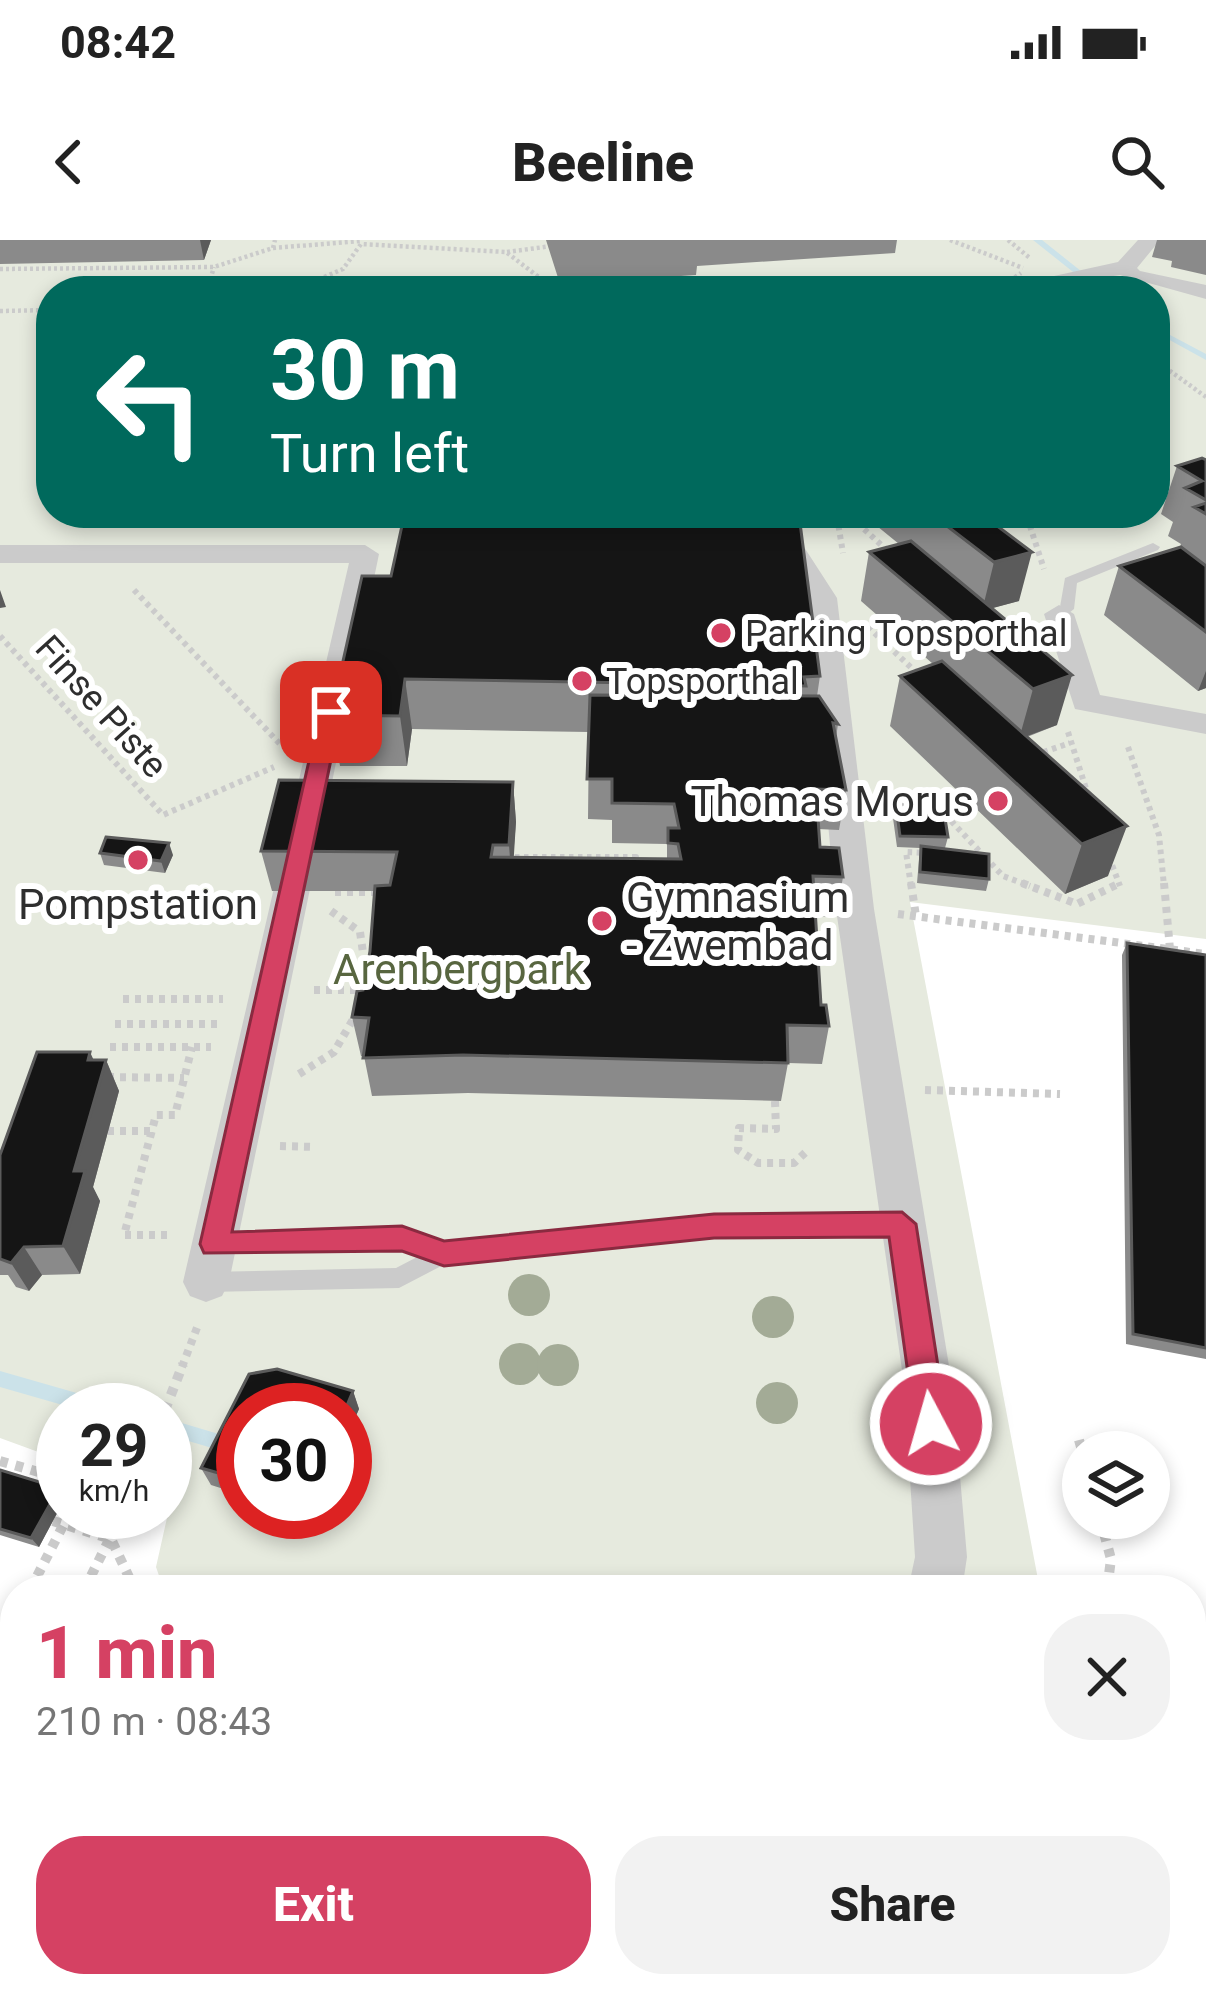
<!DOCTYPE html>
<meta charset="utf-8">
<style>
body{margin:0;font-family:Roboto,sans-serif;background:#f2f2f2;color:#222;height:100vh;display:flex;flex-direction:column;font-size:45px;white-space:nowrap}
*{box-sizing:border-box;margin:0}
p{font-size:39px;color:#767676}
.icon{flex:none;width:66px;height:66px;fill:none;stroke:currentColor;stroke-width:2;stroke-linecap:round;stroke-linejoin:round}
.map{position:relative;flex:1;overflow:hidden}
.side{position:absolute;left:0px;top:1335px;width:1206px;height:423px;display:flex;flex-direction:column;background:#fff;border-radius:48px 48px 0 0;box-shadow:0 6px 18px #0003}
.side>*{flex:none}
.top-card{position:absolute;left:36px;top:36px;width:1134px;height:252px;border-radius:48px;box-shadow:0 6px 18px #0003;background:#00695c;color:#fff;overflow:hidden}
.buttons{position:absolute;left:1062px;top:1191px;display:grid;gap:24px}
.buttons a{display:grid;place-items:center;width:108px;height:108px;border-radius:50%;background:#fff;box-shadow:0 6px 18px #0003;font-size:60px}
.speed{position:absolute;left:36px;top:1143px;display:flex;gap:24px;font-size:60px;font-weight:700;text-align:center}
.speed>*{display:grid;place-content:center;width:156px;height:156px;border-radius:50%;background:#fff;box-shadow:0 6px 18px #0003;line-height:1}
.speed small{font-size:30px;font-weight:400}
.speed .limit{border:18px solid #d22;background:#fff;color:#111}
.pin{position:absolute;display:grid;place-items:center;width:102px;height:102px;color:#fff;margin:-51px;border-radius:24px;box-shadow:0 6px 18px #0006}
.me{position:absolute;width:132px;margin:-66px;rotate:354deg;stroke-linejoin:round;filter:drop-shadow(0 0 9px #0008)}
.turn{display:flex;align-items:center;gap:42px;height:252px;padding:0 36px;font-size:54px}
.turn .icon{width:156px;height:156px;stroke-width:2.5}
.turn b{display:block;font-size:84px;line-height:102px}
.round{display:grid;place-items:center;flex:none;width:126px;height:126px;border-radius:48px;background:#f2f2f2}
.summary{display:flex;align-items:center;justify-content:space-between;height:204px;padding:0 36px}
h1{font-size:72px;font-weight:800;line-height:90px;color:#d54163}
.button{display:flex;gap:24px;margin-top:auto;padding:24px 36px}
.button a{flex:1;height:138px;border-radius:48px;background:#d54163;color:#fff;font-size:48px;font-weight:800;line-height:138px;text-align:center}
.button a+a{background:#f2f2f2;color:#222}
.status{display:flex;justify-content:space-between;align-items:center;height:84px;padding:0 60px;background:#fff;direction:ltr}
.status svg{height:33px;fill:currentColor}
header{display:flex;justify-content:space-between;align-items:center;height:156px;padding:0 36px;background:#fff;font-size:54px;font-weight:800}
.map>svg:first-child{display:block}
</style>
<div class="status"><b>08:42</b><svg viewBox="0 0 49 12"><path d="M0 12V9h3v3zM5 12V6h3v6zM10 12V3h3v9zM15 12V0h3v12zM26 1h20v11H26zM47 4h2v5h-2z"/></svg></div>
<header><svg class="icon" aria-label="back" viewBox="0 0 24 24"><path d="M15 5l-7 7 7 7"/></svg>Beeline<svg class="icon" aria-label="search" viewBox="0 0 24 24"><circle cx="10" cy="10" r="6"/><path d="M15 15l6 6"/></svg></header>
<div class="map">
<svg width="1206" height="1757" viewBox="0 0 1206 1757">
<rect width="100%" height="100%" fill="#fff"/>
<!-- green -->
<path fill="#e6eade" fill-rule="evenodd" d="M0 0H1206V699L910 662 1040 1350H164L156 1327 171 1260 165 1257V1170H63V1221L0 1198ZM51 51H1155V273H51ZM243 1170H345V1272H243Z
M745 1743H1070V1757H797Z"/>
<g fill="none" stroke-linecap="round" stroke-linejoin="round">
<!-- stream -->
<path fill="#cbe2e9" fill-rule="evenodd" d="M1033 0H1042L1106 51H1097Z
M1155 87 1206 114V120L1155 92Z
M0 1131 108 1162 114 1164 117 1170H80L0 1147Z
M165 1178 222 1195 228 1197 231 1203 228 1209 222 1211 165 1194Z"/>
<!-- path-far3 -->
<path stroke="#cbcbcb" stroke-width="4.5" stroke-dasharray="3 3" stroke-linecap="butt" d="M950 0 1023 28
M1008 0 1031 19
M273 8 361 1
M507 12 552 6
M0 29 214 27 273 8 275 0
M207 51 214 27
M291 51 343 29 361 4 506 12 557 51
M995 51 1021 33
M0 71 51 70
M1155 120 1206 157
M836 273 837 280
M846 273 854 280
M1026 273 1028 280
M473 280 509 273
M571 280 593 273
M604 280 623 273"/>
<!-- path-far2 -->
<path stroke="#cbcbcb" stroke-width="6" stroke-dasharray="4.5 4.5" stroke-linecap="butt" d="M837 277 843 313
M851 277 891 314
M1027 277 1044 329
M464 282 488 277
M560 284 580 277
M591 285 612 277
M134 350 280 504
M868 387 918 434
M0 396 163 575 274 527
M1068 492 1089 558
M1128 507 1159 595 1164 646
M1035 515 1070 503
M939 568 983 615
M506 617H636V629
M985 617 1003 636 1030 646
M1109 617 1120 646
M911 646 906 612 929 613"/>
<!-- path-far1 -->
<path stroke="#cbcbcb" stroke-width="8" stroke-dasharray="6 6" stroke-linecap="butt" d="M911 643 916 676
M1022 643 1077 664 1120 643
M1164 643 1170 709
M335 652H380
M331 671 360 692 365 726
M898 674 1206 714
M314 750H371
M123 759H223
M115 784H219
M110 807H211
M299 834 334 812 355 776
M108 837 184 838
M925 850 1060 854
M775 861 776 889 739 888 738 910 758 923H794L807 911
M108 891H152
M280 906 315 907
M167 995H124L156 875H175L192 807
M182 1127 198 1085"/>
<!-- path -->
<path stroke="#cbcbcb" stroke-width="10" stroke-dasharray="8 8" stroke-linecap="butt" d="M165 1170 183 1124
M1079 1200 1083 1214
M0 1221 63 1239
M1100 1278 1111 1319 1107 1350
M53 1281 111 1299 135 1350
M30 1350 70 1272
M84 1350 123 1272
M0 1410 15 1380
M0 1502 15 1475
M331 1743 344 1757
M133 1757 144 1743"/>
<!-- lane -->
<path fill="#cbcbcb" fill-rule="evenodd" d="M1153 303 1160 307 1158 310 1077 343 1074 369 1064 377H1054L1051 374 1060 367 1065 338Z
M902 975 910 977 913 984 910 991 902 993 714 995 447 1023 399 1048 206 1052 198 1049 195 1042 198 1035 206 1032 396 1028 421 1015 402 1008 215 1013 207 1011 204 1004 207 997 215 995 402 990 444 1004 714 977Z"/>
<!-- street -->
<path fill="#cbcbcb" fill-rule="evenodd" d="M1138 0H1160L1137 28 1140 31 1206 45V59L1120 35 1056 45 1045 38 1118 22Z
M754 273H782L837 358 874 669 952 1144 967 1317 962 1350H908L915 1317 904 1144 836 669 807 358Z
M0 305H365L379 314 229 1042 222 1056 206 1062 190 1056 183 1042 349 323H0Z
M1059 365 1074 374 1100 455 1206 474V494L1075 469 1044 374Z"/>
<!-- secondary -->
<path fill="#b8b8b8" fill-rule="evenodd" d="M1191 1411H1206V1491H1191Z
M15 1542V1626L0 1629V1545Z
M15 1699V1743H68L62 1757H0V1701Z
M535 1743H690L696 1757H541Z"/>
<!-- primary -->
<path fill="#a6a6a6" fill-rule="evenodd" d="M1191 1531H1206V1623H1191Z
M15 1589V1733L0 1736V1591Z"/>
</g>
<!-- trees -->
<g fill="#a3ab96">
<circle cx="529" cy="1055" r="21"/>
<circle cx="773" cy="1077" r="21"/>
<circle cx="520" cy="1124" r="21"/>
<circle cx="558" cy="1125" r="21"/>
<circle cx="777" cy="1163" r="21"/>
</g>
<!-- wall -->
<path fill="#8a8a8a" d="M0 0H211L204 20 0 24Z
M546 0H897L895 13 697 26 696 35 560 44Z
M1157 0H1206V35L1171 27 1172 21 1152 17Z
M1206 220V448L1198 451 1104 375 1119 326 1180 307 1181 304 1168 296 1173 282 1161 274 1177 226Z
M861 273H980L1019 361 992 368 1057 485 1027 497 1108 636 1065 654 890 486 900 436 933 424 861 361 869 312 899 304Z
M362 336 820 436 817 456 838 484 836 498 846 550 839 590 818 589 820 607 843 637 836 677 816 676 821 765 829 786 822 824 788 823 781 861 468 853 372 856 364 816H361L352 777 363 750 370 711 375 651H272L261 611 513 542 516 582 513 617 667 619V604L612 603V580L588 579 589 492 412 489 407 526H340L331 475Z
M895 559 948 597 945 608 989 639 986 651 917 643 920 608 897 607 892 571Z
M100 613 173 615 165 633 104 625Z
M1127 703 1206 715V1119L1126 1104 1122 715Z
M94 820H106L119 851 93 947 100 961 80 1034 42 1035 29 1051 16 1047 8 1035H0V915Z
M277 1129 353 1151 359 1169 345 1200V1170H243V1255L211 1245 201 1228 249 1134Z
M0 1230 59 1248 63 1253V1262L39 1307 0 1295Z"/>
<!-- shaded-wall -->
<path fill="#5b5b5b" d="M200 0H211L204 20Z
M1032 312 1019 361 982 371 994 322Z
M0 350 6 367 0 368Z
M1206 431V448L1198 451Z
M1072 435 1057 485 1019 499 1033 449Z
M405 439 412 489 407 526 400 476Z
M513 542 516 582 512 645 509 605Z
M1127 586 1108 636 1065 654 1082 604Z
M169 603 173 615 165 633 161 621Z
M90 812 101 836 106 820 119 851 93 947 100 961 80 1034 63 1006 88 820Z
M24 1007 42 1035 29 1051 11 1023Z
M353 1151 359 1169 345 1200V1170Z
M59 1248 63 1253V1262L39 1307 31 1298Z"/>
<!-- building -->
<path fill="#151515" stroke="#5b5b5b" stroke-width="3" d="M1202 218 1206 220V260L1185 248 1202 241 1177 226Z
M1206 263V274L1194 267Z
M930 273H980L1032 312 994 322Z
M403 281 800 283 820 436 804 437 806 446 405 439 400 476 331 475 362 336H391Z
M911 301 1072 435 1033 449 869 312Z
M1181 307 1206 326V392L1119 326Z
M942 421 1127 586 1082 604 900 436Z
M590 455 819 456 838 484 833 483 846 550 816 549 820 607 839 608 843 637 813 636 821 765H826L829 786 787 785 788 823 463 815 363 818 369 778 352 777 357 751 363 750 370 711 375 646 390 645 397 612 261 611 279 540 513 542 509 605H493L491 617 681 619 678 604 668 603V588H679L674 564 612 563V539H587Z
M895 559 942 560 948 597 900 596Z
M106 597 169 603 161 621 100 613Z
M921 606 989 614V639L920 632Z
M1127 703 1206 715V1108L1133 1094Z
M37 812H90L88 820H106L74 931H85L63 1006 24 1007 11 1023 0 1019V915Z
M277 1129 353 1151 345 1170H243V1240L201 1228 249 1134Z
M0 1230 59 1248 31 1298 0 1289Z"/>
<!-- route -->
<path fill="#d54163" stroke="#8a2a40" stroke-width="3" d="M331 465 341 472 232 992 402 986 444 1001 714 974 902 972 916 984 947 1184 942 1195 931 1199 919 1195 915 1184 889 997 714 998 444 1026 402 1011 204 1013 200 1004 320 472Z"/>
<!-- markers -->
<g fill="#d54163" stroke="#fff" stroke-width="4.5">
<circle cx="721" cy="393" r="12"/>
<circle cx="582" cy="441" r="12"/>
<circle cx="998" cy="561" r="12"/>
<circle cx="138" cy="620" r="12"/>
<circle cx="602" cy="681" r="12"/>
</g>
<g text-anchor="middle" stroke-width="12" stroke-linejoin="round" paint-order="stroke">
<!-- far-poi labels -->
<g font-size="36" fill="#2e2e2e" stroke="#fff" text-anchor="start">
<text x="745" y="406">Parking Topsporthal</text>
<text x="606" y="454">Topsporthal</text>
</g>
<!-- far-street labels -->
<g font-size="36" fill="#2e2e2e" stroke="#fff">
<text transform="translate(102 466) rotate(48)" y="13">Finse Piste</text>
</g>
<!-- poi labels -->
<g font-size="42" fill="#2e2e2e" stroke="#fff" text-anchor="end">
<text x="974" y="576">Thomas Morus</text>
<text x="626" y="672" text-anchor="start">Gymnasium<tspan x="626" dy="48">- Zwembad</tspan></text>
<text x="138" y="679" text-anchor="middle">Pompstation</text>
</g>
<!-- park labels -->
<g font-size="42" fill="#586640" stroke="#fff">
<text x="459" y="744">Arenbergpark</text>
</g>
</g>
</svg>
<div class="buttons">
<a><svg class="icon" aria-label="layers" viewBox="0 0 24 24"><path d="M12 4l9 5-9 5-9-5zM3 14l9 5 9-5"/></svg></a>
</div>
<div class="speed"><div>29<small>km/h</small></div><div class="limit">30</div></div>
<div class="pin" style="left:331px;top:472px;background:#d93025"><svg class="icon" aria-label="arrive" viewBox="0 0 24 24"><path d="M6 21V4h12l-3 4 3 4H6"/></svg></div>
<svg class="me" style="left:931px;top:1184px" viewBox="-20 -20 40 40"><circle r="17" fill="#d54163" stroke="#fff" stroke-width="3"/><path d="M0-11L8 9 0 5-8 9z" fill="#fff"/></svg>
<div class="top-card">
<div class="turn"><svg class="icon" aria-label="left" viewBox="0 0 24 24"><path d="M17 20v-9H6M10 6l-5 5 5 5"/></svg><div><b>30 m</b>Turn left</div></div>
</div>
<section class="side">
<div class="summary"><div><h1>1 min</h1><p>210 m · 08:43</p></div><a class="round"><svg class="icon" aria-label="close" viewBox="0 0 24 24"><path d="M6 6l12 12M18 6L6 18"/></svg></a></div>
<div class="button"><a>Exit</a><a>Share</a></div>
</section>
</div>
